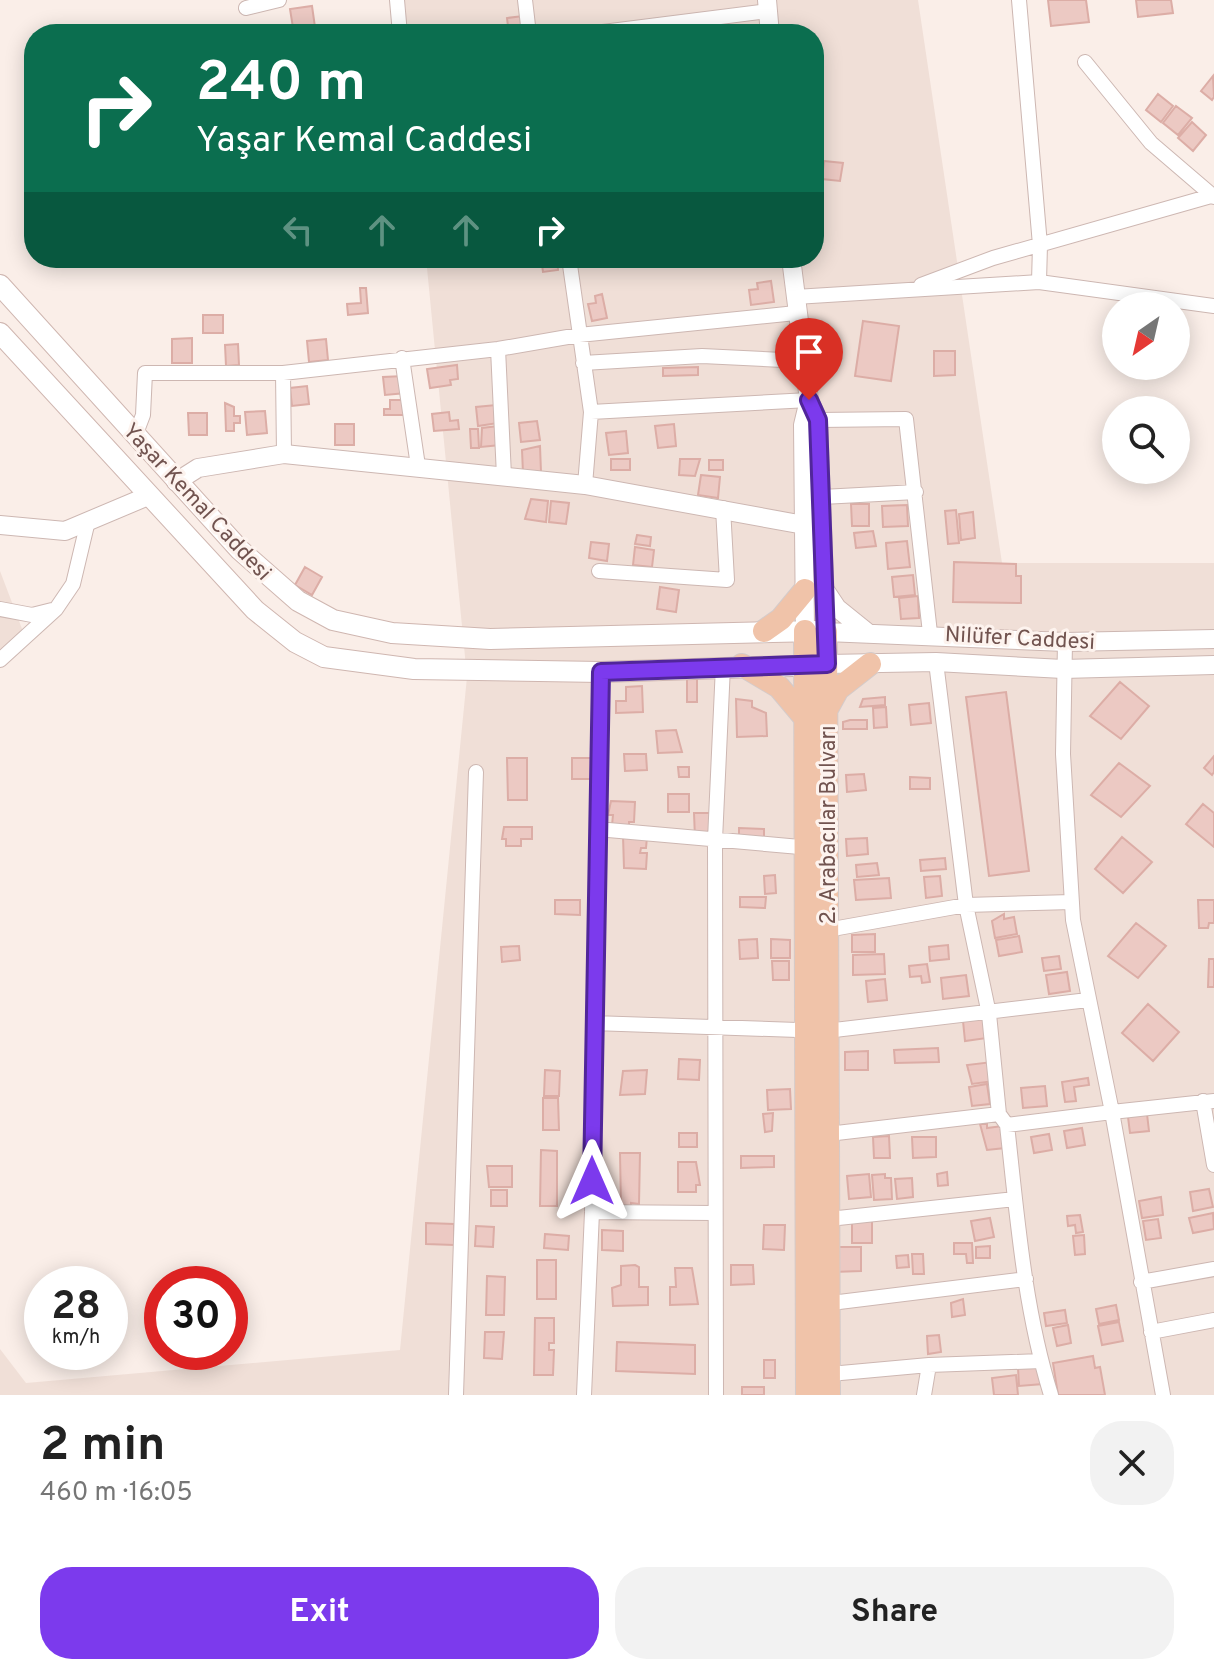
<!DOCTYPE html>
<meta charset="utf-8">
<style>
body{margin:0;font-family:Overpass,sans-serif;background:#f2f2f2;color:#222;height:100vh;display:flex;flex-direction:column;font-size:30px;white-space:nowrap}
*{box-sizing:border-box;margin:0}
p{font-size:26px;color:#767676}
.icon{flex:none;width:44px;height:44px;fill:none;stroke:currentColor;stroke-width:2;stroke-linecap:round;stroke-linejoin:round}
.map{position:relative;height:1395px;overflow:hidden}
.drawer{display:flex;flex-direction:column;background:#fff;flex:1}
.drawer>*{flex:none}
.top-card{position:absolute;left:24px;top:24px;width:800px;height:244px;border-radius:32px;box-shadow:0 4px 20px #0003;background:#0b6e4f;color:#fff;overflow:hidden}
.needle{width:52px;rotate:214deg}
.controls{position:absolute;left:1102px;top:292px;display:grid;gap:16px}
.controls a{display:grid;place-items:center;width:88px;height:88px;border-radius:50%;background:#fff;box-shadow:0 4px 20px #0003;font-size:40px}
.speed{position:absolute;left:24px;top:1266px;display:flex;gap:16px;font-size:40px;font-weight:700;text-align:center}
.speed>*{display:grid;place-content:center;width:104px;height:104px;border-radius:50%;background:#fff;box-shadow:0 4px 20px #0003;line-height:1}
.speed small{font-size:20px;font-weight:400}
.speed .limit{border:12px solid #d22;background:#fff;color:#111}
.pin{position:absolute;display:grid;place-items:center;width:68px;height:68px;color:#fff;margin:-82px -34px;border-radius:50% 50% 50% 0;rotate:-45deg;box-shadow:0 0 8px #0007}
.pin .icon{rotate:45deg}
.me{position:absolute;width:88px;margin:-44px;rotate:0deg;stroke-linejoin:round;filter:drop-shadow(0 0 6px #0008)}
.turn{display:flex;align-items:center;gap:28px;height:168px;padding:0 40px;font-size:36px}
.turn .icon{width:104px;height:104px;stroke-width:2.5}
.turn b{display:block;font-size:56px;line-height:68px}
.lanes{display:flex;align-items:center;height:76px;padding:0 40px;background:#0003;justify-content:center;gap:40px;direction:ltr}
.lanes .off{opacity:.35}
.round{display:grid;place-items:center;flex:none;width:84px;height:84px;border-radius:32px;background:#f2f2f2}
.headline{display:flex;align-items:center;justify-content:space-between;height:136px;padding:0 40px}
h1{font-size:48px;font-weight:700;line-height:60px}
.primary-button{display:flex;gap:16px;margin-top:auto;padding:16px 40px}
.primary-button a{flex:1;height:92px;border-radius:32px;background:#7c3aed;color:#fff;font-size:32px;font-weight:700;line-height:92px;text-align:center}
.primary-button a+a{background:#f2f2f2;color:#222}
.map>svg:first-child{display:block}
</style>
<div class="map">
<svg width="1214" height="1395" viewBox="0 0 1214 1395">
<rect width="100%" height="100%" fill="#faeee8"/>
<!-- residential -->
<path fill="#f0dfd7" d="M402 0H918L1002 563H1214V1395H0V1349L26 1383 400 1350 467 677 426 258H814V34H405Z
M0 571 27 642 0 668Z"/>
<!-- building -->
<path fill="#ecc9c3" stroke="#dcada6" stroke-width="2" d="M1048 0H1086L1089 22 1051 26Z
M1136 0H1171L1173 13 1138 17Z
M312 6 315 27 294 34 290 9Z
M523 16 526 34H509L507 18Z
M446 26 447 34H431L430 29Z
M1213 76 1214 97 1212 100 1201 91Z
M1158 94 1173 106 1161 122 1146 110Z
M1176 106 1192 118 1178 135 1163 123Z
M1192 122 1206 135 1193 151 1178 138Z
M824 161 843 163 840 181 822 179Z
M541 258H557L558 270 543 272Z
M771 281 774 302 751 305 749 290 758 289 757 283Z
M360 288H366L368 313 348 315 347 304 361 303Z
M602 294 607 318 592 321 588 304 596 303 595 296Z
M203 315H223V333H203Z
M863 321 899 326 891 381 855 376Z
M192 338V363H172V339Z
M326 339 328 360 309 362 307 341Z
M238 344 239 365 226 366 225 345Z
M934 351H955V375L934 376Z
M457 365 458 379 450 380 451 385 430 388 427 369Z
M698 367V375L663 376V368Z
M404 376 406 393 385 395 383 377Z
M307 386 309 404 292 406 290 388Z
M390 400H406V415H384V409H390Z
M225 403 234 407V416H240V423H234V431H226Z
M496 405 498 423 478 426 476 407Z
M265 411 267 433 247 435 245 412Z
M449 412 450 421 458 420 459 429 434 431 432 414Z
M188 413H207V435H189Z
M537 421 540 440 521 442 519 423Z
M335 424H354V445H335Z
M674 424 676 446 658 448 655 426Z
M498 426 500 445 481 447 482 428Z
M470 429H478L479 448H471Z
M626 431 628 453 609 455 606 433Z
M540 446 541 472 523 473 522 450Z
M611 459H630V470H611Z
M680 459H700L695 476 679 475Z
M709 460H723V470H709Z
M701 475 720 477 718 498 698 495Z
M531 499 548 501 546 522 525 519Z
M551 501 569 503 566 524 549 522Z
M851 504H869V526H852Z
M907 505 908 526 883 527 882 506Z
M956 510 959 543 948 544 945 511Z
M973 512 975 538 961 540 959 514Z
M873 531 876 546 856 548 854 533Z
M637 535 651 537 650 546 635 544Z
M907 541 910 567 888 569 886 543Z
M591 542 609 544 607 561 589 558Z
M635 547 654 550 652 567 633 565Z
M954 562 1016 564V576H1021V603L953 602Z
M305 567 322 577 312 595 295 585Z
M913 575 915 595 894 597 892 577Z
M660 587 679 590 676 612 657 609Z
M918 596 919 618 901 619 899 598Z
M687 679H697V702H687Z
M1120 682 1149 706 1121 739 1090 716Z
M642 686 643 712 616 713V701H626V687Z
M1006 692 1029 871 989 876 966 697Z
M885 697V705L860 707 863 699Z
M736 699 752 701V707L766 713 767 736 737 737Z
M929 703 931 723 911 725 909 705Z
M886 707 887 727 874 728 873 708Z
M850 720H867V729H843V722Z
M676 730 682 752 658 753 656 731Z
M624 754H646L647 770 625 771Z
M1214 756V772L1212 775 1204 768Z
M507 758H527V800H508Z
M572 758H593L592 779H572Z
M1119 763 1150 786 1121 817 1091 795Z
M678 767H689V777H679Z
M864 774 866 790 847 792 846 775Z
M910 777 930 778V789H910Z
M668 794H689V812H668Z
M611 801 635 802 634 822H629V826L612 825 613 815H608Z
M1203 804 1214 813V847L1186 824Z
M694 813H711V838H695Z
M504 827H532V839H521V846H506V839H502Z
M739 828 764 829V841L739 839Z
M623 836 647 837 646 848H641L640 853H647L646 869 624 868Z
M1122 837 1152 862 1123 893 1095 869Z
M867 838 868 854 847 856 846 839Z
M945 858 946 869 921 871 920 860Z
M877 863 879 875 857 877 856 865Z
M775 875 776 893 765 894 764 876Z
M940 876 942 896 926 898 924 877Z
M889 878 891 898 856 900 854 880Z
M740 897H766L765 908 740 907Z
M555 900H580V915L555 914Z
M1198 900H1214V923H1209L1208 928H1199Z
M1004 914V919L1014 917 1017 934 995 938 992 921Z
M1136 923 1166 946 1138 978 1108 956Z
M875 934V952H852V935Z
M1019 936 1022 952 999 956 996 940Z
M757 939 758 958 740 959 739 940Z
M771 939 790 940V958H771Z
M948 945 949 959 930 961 929 947Z
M519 946 520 960 502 962 501 947Z
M884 954 885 974 853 975V955Z
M1059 956 1061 969 1044 971 1042 958Z
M1209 959H1214V987H1208Z
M772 961H789V980H773Z
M927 964 930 982 922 983 921 976 910 977 909 966Z
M1067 972 1070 991 1049 994 1046 975Z
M966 975 969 996 943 999 941 978Z
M885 979 887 1000 868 1002 866 981Z
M1148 1004 1179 1032 1153 1061 1122 1033Z
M985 1019 987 1038 965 1041 963 1021Z
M938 1048 939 1062 895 1063 894 1050Z
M868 1051V1070H845V1052Z
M679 1059 700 1060 699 1080 678 1079Z
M992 1062 994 1081 972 1084 967 1065Z
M545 1070 560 1071 559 1096H544Z
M647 1070 645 1094 620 1095 623 1071Z
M1088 1078 1089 1085 1074 1087 1076 1101 1065 1102 1062 1082Z
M987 1084 990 1104 972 1106 969 1087Z
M1045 1086 1047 1106 1023 1108 1021 1088Z
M790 1089 791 1109 768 1110 767 1090Z
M543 1098H558L559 1130H543Z
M773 1113 772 1131 765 1132 763 1114Z
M1147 1114 1149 1131 1130 1133 1128 1117Z
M980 1124H987V1128L1002 1126 1005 1148 987 1150Z
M1082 1128 1085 1145 1067 1148 1064 1131Z
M679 1133H697V1147H679Z
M1049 1134 1052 1150 1034 1153 1031 1137Z
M889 1136 890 1158H874L873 1137Z
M912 1137H936V1157L913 1158Z
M541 1150 557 1151V1206H540Z
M620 1153H640L639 1204 631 1203V1207H621Z
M741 1156H774V1167L741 1168Z
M678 1162H696L700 1185H696V1192H678Z
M487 1166H512V1187H489Z
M947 1172 948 1185 938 1186 937 1174Z
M869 1174 871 1197 849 1199 847 1176Z
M885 1174V1178H891L892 1199 874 1200 872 1175Z
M912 1178 913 1197 897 1199 895 1179Z
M1209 1189 1213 1207 1193 1211 1190 1192Z
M491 1190H507V1206H491Z
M1161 1197 1163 1215 1142 1218 1139 1201Z
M1213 1213 1214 1229 1193 1233 1189 1218Z
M1080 1215 1083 1232 1076 1233 1075 1225 1068 1226 1067 1216Z
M990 1218 994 1237 975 1241 971 1221Z
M1158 1219 1161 1238 1146 1240 1143 1221Z
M852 1221H872V1243H852Z
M426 1223 454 1224V1245L426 1244Z
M764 1225H785L784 1250 763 1249Z
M476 1226 494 1227 493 1247 475 1246Z
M602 1230 623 1231V1251L602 1250Z
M545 1234 569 1236 568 1250 544 1248Z
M1084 1235 1085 1254 1075 1255 1073 1236Z
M954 1243H972L973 1263H967L966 1254H954Z
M990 1246V1258H976V1247Z
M833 1247H861V1271L833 1272Z
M912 1254H923L924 1274H913Z
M908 1255 909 1267 897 1268 896 1256Z
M537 1260H556V1299H537Z
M635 1265 639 1267V1287H648V1305L613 1306 612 1288 621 1285V1266Z
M731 1265H753L754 1284 731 1285Z
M675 1268H692L698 1304 670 1305V1287H676Z
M487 1276 505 1277 504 1315H486Z
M963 1299 965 1315 952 1317 951 1303Z
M1116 1305 1119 1320 1099 1324 1096 1309Z
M1065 1310 1067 1323 1046 1326 1044 1313Z
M535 1318H554V1343H549V1350H554L553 1375H534Z
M1119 1322 1123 1341 1102 1345 1098 1326Z
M1068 1325 1071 1343 1057 1346 1053 1328Z
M485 1332H504L502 1359 484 1358Z
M939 1335 941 1352 928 1354 927 1336Z
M617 1342 695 1345V1374L616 1371Z
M1093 1356 1095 1368 1100 1367 1105 1395H1058L1053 1363Z
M764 1360H775V1378H764Z
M1042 1366 1043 1384 1019 1386 1018 1368Z
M1016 1375 1018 1395H994L992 1378Z
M742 1387H764V1395H742Z"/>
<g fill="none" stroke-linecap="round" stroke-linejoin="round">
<!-- minor casing -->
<g stroke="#cdb7b2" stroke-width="16">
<path id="minor" d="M397 0 400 34
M525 0 529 34
M1019 0 1040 245 1039 282
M246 8 279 0
M587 34 768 11
M1085 62 1151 143 1214 197
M569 258 591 412 585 485
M921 285 993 258 1211 196
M795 297 1039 282 1214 306
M498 349 504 476
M402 358 418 466
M583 363 702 356 803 361
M283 373 284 454
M591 412 809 400
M818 420 906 419 930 633
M135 436 143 415 145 373H283L498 349 579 335 796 313
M822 497 916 492
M599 571 727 580 723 508
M0 609 32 615 52 610
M1065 642 1063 754 1073 920 1112 1112 1214 1101
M0 660 56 609 73 584 88 521
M936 662 966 905 989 1014 999 1114
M597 829 800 847
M827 930 966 905 1072 902
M593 1023 826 1031 1088 1000
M1203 1101 1214 1165
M1007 1125C1017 1215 1024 1308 1051 1395
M828 1134 999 1114 1007 1125 1112 1112 1163 1395
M592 1212 713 1213
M829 1219 1015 1199
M1141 1282 1214 1269
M831 1303 1026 1279
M1151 1332 1214 1320
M830 1374 929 1365 1041 1361
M456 1395 476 772
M584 1395 592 1212 601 672
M716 1395 715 840 723 666
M924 1395 929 1365"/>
</g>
<!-- tertiary casing -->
<g stroke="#cdb7b2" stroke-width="20">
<path id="tertiary" d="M767 0 770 34
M791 258 809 400 818 420 826 632 1065 642 1214 639
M176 482 198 468 284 454 585 485 804 525
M0 525 65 531 148 496
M825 590 837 608 868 633
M805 631 803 425 809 400
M827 664 936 662 1063 669 1214 665"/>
</g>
<!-- secondary casing -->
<g stroke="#cfb6b0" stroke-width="22">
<path id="secondary" d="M0 285 240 550 298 601 333 620 392 633 490 639 818 631
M0 333 255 610 295 642 324 657 414 669 601 672 822 665"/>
</g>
<!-- primary casing -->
<g stroke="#d4cbca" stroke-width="24">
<path id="primary" d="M764 631 781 619 805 590
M805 631 807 1395
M826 632 829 1395
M742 665 779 687 805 718
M827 709 838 689 870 664"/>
</g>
<!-- minor -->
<use href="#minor" stroke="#fff" stroke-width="14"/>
<!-- tertiary -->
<use href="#tertiary" stroke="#fff" stroke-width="18"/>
<!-- secondary -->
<use href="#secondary" stroke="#fff" stroke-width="20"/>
<!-- primary -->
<use href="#primary" stroke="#f0c3a9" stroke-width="22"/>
</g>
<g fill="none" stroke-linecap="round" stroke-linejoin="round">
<!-- route casing -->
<g stroke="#51269a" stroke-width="20">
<path id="route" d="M592 1181 601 672 827 664 818 420 809 400"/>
</g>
<!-- route -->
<use href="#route" stroke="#7c3aed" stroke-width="14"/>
</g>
<g text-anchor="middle" stroke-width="6" stroke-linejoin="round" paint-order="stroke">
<!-- street labels -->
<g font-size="22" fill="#71534f" stroke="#fdf3ee">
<text transform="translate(198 501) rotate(47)" y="8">Yaşar Kemal Caddesi</text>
<text transform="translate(1020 637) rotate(3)" y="8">Nilüfer Caddesi</text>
<text transform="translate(827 825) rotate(-90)" y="8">2. Arabacılar Bulvarı</text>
</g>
</g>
</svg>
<div class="controls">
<a><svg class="needle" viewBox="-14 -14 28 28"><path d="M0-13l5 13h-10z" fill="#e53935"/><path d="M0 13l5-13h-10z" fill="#767676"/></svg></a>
<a><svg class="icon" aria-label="search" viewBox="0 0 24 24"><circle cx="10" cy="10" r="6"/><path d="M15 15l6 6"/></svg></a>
</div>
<div class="speed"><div>28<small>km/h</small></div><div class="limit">30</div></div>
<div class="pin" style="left:809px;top:400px;background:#d93025"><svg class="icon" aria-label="arrive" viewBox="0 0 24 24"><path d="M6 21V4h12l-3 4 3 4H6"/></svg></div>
<svg class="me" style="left:592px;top:1181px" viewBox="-20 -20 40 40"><path d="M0-17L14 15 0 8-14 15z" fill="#7c3aed" stroke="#fff" stroke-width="4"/></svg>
<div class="top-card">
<div class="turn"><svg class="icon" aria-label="right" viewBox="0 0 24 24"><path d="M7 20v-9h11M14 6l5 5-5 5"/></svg><div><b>240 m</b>Yaşar Kemal Caddesi</div></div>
<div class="lanes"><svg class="icon off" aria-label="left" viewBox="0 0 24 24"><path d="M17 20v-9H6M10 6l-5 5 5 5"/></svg><svg class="icon off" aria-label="ahead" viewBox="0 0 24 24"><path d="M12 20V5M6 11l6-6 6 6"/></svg><svg class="icon off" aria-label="ahead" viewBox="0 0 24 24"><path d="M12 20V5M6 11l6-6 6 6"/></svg><svg class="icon" aria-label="right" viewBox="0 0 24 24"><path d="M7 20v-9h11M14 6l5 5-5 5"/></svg></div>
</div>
</div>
<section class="drawer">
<div class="headline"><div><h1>2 min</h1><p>460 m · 16:05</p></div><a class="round"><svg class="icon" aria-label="close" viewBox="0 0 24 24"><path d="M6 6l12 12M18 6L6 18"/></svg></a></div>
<div class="primary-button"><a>Exit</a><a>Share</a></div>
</section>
